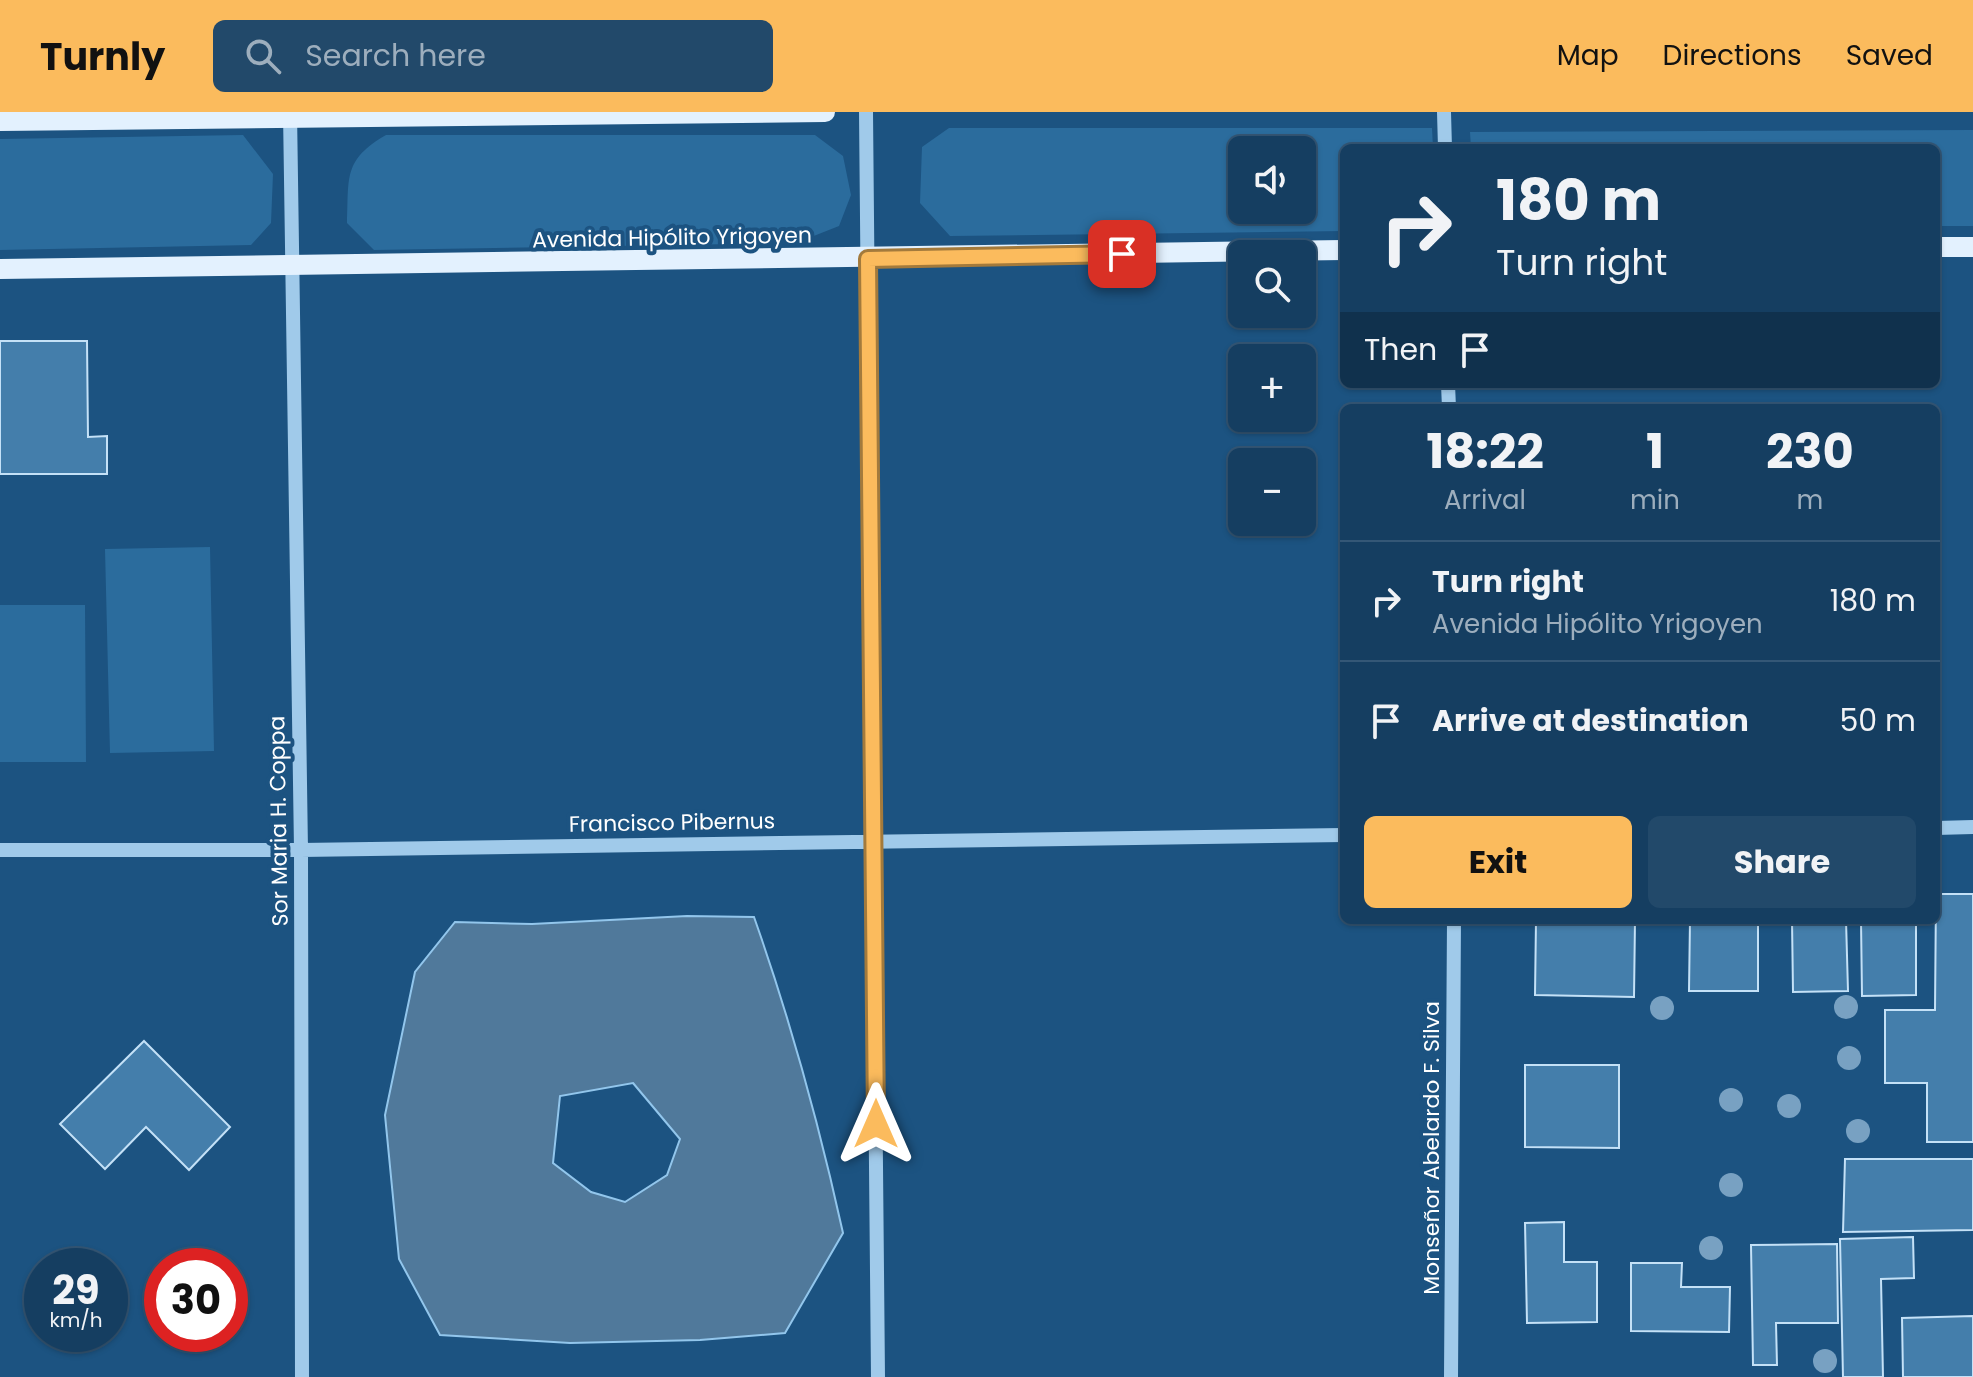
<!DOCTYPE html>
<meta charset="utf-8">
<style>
body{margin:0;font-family:Poppins,sans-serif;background:#22496a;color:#f1f3f6;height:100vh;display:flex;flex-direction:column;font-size:30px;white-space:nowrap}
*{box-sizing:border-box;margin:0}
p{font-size:26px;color:#9daebd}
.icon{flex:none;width:44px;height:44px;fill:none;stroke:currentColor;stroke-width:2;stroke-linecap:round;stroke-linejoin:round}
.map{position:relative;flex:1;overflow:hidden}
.details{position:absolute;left:1340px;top:292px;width:600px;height:520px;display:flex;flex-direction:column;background:#153e61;border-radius:12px;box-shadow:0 2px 6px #0004,0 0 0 2px #345776}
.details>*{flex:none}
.guide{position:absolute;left:1340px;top:32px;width:600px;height:244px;border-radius:12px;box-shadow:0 2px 6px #0004,0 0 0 2px #345776;background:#153e61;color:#f1f3f6;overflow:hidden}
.buttons{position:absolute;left:1228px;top:24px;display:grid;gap:16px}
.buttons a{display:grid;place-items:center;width:88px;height:88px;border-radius:12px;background:#153e61;box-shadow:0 2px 6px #0004,0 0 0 2px #345776;font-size:40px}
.speed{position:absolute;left:24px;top:1136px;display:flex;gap:16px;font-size:40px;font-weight:700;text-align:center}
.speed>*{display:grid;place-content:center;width:104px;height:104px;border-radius:50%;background:#153e61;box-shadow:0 2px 6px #0004,0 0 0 2px #345776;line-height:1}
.speed small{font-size:20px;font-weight:400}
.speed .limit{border:12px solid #d22;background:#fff;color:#111}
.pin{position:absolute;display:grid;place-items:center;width:68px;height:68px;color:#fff;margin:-34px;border-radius:16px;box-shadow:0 4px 12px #0006}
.me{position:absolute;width:88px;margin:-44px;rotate:0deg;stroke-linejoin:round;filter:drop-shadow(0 0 6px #0008)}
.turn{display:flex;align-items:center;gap:28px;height:168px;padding:0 24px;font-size:36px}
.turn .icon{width:104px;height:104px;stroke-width:2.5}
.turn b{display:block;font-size:56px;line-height:68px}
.then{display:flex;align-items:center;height:76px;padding:0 24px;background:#0003;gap:16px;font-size:30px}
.eta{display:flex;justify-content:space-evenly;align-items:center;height:136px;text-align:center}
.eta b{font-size:48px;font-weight:700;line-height:56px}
.cta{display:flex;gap:16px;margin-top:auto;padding:16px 24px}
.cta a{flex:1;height:92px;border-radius:12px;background:#fbbb5d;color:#111;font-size:32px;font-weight:700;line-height:92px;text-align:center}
.cta a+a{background:#22496a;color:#f1f3f6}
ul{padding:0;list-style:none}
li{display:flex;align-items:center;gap:24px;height:120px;padding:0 24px;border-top:2px solid #345776}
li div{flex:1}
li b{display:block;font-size:30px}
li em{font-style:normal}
header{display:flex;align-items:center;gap:48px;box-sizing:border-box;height:112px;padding:0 40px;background:#fbbb5d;color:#111}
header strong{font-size:38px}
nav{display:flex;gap:44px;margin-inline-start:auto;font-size:28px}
.search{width:560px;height:72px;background:#22496a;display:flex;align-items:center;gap:20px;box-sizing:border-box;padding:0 28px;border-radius:12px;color:#9daebd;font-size:30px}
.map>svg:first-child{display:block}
</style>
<header>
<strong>Turnly</strong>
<div class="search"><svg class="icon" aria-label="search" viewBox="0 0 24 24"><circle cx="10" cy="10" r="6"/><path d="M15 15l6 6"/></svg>Search here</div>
<nav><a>Map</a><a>Directions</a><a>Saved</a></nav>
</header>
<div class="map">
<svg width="1973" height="1265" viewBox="0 0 1973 1265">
<rect width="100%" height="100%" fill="#1c5381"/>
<!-- green -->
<path fill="#2b6c9d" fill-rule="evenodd" d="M949 16H1432L1433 36H1344V119L950 124 920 91 922 35ZM1302 38V98H1242V38Z
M1973 18V114H1936V36H1471L1470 20Z
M243 23 273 62 271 111 251 133 0 138V27Z
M386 23H815L843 44 851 83 839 114 796 131 374 138 347 111C349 65 343 48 386 23Z
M210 435 214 639 110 641 105 437Z
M0 493H85L86 650H0Z"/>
<!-- water -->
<path fill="#50799b" stroke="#92c6ec" stroke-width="2" fill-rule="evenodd" d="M687 804 754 805C791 910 819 1012 843 1121L785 1221 700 1228 570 1231 440 1223 399 1147 385 1003 415 860 455 810 532 812ZM633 971 680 1027 667 1063 625 1090 591 1080 553 1051 560 984Z"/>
<!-- building -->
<path fill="#447eab" stroke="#c4e1f7" stroke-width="2" d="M0 229H87L88 325 107 324V362H0Z
M1936 782H1973V1030H1927V971H1885V898H1935Z
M1536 808H1635L1634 885 1535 883Z
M1690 808H1758V879H1689Z
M1792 808H1846L1848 879 1793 880Z
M1861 808H1916V883L1862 884Z
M144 929 230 1015 189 1058 146 1015 105 1057 60 1012Z
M1525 953H1619V1036L1525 1035Z
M1845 1047H1973V1118L1843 1120Z
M1564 1110V1150H1597V1210L1527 1211 1525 1111Z
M1913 1125 1914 1166 1881 1167 1883 1265H1843L1840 1127Z
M1837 1132 1838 1211H1776L1777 1253H1753L1751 1133Z
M1631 1151H1682L1681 1175H1730L1729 1220 1631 1219Z
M1973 1204V1265H1903L1902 1206Z"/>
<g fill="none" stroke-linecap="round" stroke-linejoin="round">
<!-- minor -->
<path stroke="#a0caea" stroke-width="14" d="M290 0 301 738 302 1265
M866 0 878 1265
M1444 0 1445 36
M1448 272 1449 296
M1936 716 1973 715
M0 738H301L1344 723
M1451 1265 1454 808"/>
<!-- major -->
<path stroke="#e3f1fe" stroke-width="20" d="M0 9 825 0
M1936 135H1973
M0 157 1344 138"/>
</g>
<!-- trees -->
<g fill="#78a1c2">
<circle cx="1846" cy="895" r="12"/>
<circle cx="1662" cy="896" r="12"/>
<circle cx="1849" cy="946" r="12"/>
<circle cx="1731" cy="988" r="12"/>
<circle cx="1789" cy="994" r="12"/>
<circle cx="1858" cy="1019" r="12"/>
<circle cx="1731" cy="1073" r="12"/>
<circle cx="1711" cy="1136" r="12"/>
<circle cx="1825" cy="1249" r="12"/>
</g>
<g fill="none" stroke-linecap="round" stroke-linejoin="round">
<!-- route casing -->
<g stroke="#a37a3c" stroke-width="20">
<path id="route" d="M876 1012 868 147 1122 142"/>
</g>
<!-- route -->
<use href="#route" stroke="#fbbb5d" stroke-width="14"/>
</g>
<g text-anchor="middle" stroke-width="8" stroke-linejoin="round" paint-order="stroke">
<!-- street labels -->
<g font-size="22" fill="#fff" stroke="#1c5381">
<text transform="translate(672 125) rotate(-1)" y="8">Avenida Hipólito Yrigoyen</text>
<text transform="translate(278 709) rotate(-91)" y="8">Sor Maria H. Coppa</text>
<text transform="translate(672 710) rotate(-1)" y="8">Francisco Pibernus</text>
<text transform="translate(1431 1036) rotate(-90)" y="8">Monseñor Abelardo F. Silva</text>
</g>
</g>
</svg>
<div class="buttons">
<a><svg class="icon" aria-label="sound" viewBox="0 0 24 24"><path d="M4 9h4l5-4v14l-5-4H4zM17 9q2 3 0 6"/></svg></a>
<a><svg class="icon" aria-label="search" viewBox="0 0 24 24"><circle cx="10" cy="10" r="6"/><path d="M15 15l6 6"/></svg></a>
<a>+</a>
<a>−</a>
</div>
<div class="speed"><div>29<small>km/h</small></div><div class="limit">30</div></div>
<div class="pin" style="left:1122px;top:142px;background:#d93025"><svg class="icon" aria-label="arrive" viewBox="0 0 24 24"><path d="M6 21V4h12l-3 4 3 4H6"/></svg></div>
<svg class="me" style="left:876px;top:1012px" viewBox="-20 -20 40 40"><path d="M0-17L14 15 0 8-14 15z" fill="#fbbb5d" stroke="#fff" stroke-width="4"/></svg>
<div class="guide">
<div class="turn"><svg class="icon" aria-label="right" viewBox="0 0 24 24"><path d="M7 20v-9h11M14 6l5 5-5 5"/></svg><div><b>180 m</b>Turn right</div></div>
<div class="then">Then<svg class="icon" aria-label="arrive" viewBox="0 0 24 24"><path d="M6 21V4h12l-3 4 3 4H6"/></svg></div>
</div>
<section class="details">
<div class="eta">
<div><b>18:22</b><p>Arrival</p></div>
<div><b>1</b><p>min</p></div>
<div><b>230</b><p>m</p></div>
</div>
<ul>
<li><svg class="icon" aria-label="right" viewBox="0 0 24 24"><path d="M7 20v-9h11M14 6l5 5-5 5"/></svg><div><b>Turn right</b><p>Avenida Hipólito Yrigoyen</p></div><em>180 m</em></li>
<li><svg class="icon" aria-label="arrive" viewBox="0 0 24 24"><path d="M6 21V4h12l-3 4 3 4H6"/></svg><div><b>Arrive at destination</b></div><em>50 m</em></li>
</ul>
<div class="cta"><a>Exit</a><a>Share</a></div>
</section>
</div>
